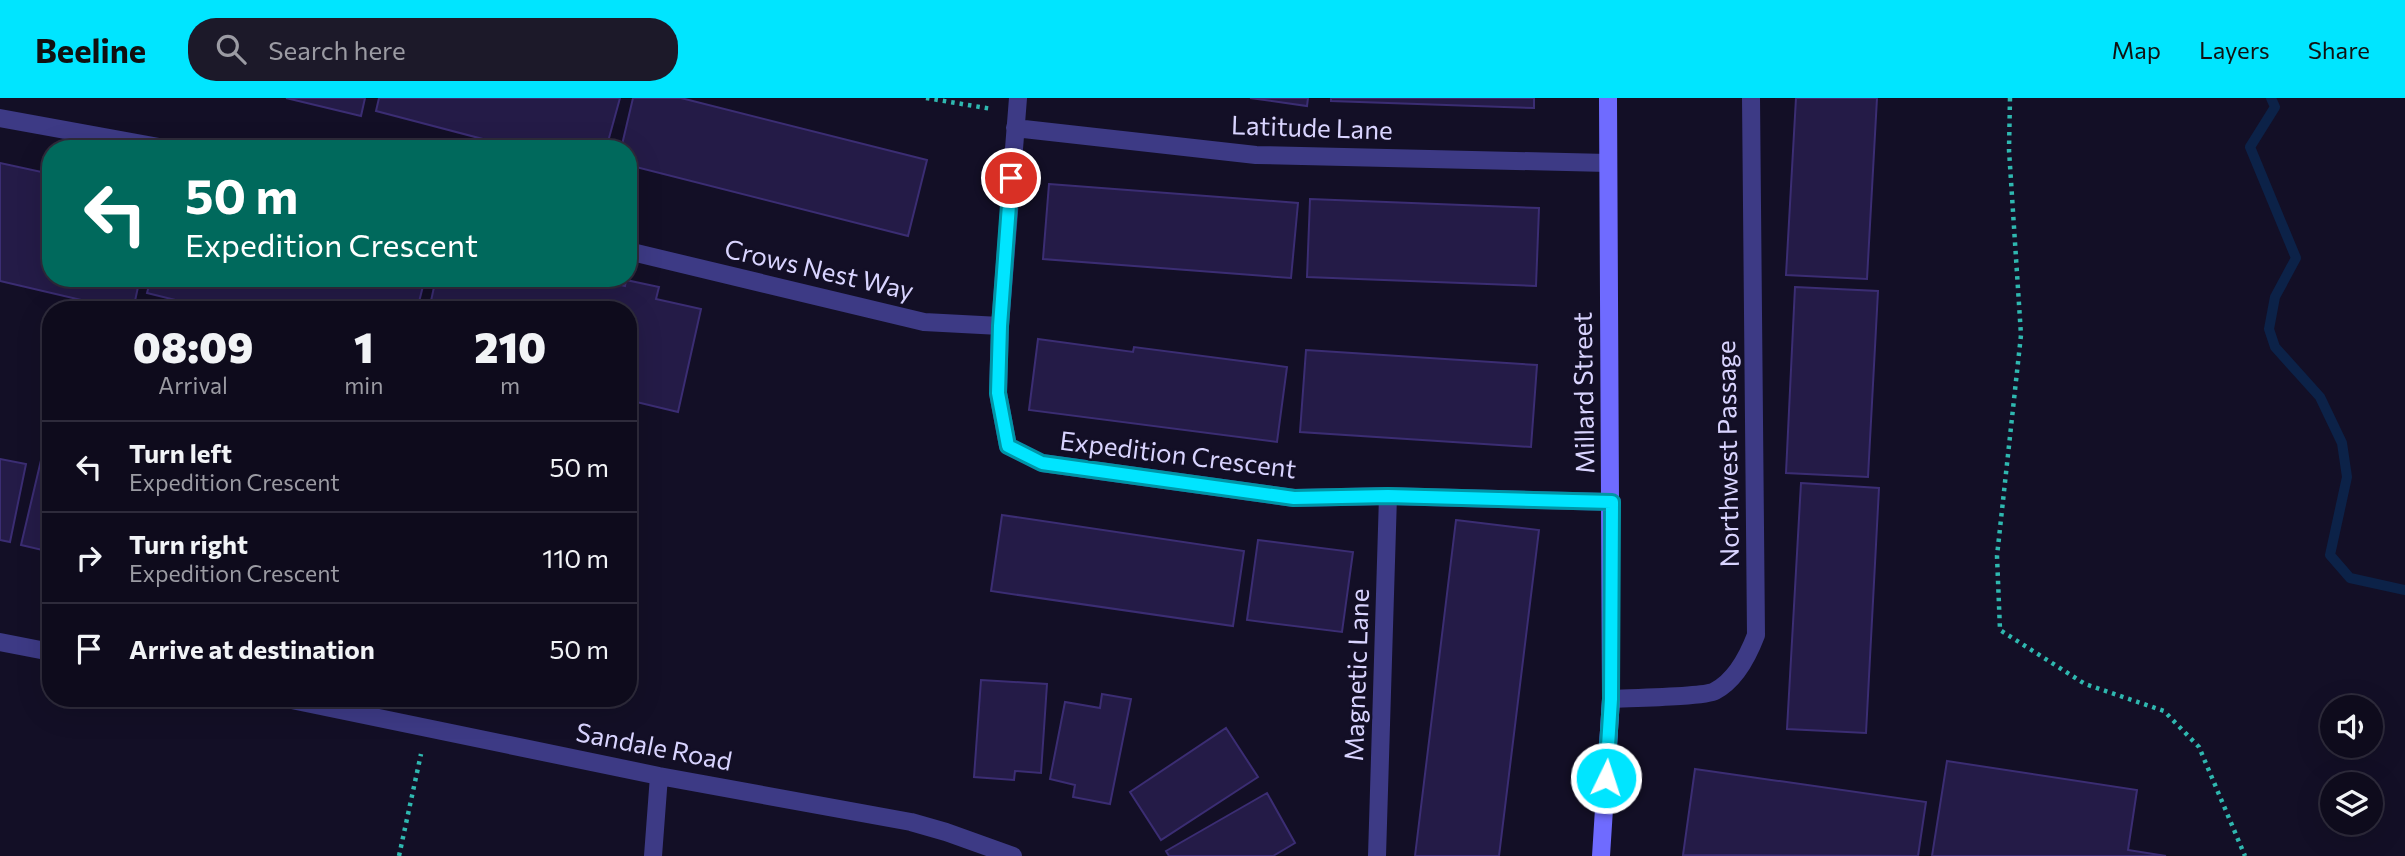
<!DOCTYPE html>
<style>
body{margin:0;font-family:Commissioner,sans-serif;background:#1c1929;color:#f1f3f6;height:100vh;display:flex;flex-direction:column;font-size:26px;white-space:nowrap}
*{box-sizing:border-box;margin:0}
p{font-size:23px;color:#9b9ba3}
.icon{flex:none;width:38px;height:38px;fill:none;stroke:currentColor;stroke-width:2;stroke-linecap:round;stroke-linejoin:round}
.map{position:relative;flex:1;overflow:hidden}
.side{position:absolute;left:42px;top:203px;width:595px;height:406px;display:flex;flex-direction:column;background:#0e0b1c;border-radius:28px;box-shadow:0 7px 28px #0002,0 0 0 2px #2e2b3b}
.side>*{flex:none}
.guide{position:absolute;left:42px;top:42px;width:595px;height:147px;border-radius:28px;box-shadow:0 7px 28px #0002,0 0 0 2px #2e2b3b;background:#00695c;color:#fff;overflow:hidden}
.controls{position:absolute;left:2320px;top:597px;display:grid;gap:14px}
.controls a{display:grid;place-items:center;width:63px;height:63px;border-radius:50%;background:#0e0b1c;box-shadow:0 7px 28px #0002,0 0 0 2px #2e2b3b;font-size:35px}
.pin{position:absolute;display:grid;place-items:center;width:60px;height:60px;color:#fff;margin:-30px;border:4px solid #fff;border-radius:50%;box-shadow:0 2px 7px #0007}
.me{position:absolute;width:77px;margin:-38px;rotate:4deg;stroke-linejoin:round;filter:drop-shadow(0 0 5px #0008)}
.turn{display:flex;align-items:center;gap:24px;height:147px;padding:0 28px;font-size:32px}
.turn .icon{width:91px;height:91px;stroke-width:2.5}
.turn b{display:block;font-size:49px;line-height:60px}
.eta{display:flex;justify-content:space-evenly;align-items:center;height:119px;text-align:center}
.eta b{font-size:42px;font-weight:800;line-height:49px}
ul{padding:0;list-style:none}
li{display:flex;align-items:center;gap:21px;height:91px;padding:0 28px;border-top:2px solid #2e2b3b}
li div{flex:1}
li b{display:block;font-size:26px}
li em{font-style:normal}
header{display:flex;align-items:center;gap:42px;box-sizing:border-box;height:98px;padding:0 35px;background:#00e5ff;color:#111}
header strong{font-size:33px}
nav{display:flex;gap:38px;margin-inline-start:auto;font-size:24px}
.search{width:490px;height:63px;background:#1c1929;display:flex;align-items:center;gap:18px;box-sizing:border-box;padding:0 24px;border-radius:28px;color:#9b9ba3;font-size:26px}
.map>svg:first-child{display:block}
</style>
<header>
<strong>Beeline</strong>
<div class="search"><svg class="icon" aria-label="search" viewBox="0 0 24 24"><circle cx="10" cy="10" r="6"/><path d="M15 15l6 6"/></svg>Search here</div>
<nav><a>Map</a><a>Layers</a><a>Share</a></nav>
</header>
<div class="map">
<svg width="2405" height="758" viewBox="0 0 2405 758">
<rect width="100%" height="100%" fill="#130f26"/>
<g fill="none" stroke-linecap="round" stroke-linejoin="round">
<!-- stream -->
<path stroke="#0c2248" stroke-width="10" d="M2271 0 2275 9 2250 49 2296 160 2275 199 2269 231 2275 249 2320 299 2342 345 2347 379 2330 457 2350 480 2405 492"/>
</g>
<!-- building -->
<path fill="#241b47" stroke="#3b2d73" stroke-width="2" d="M286 0H365L361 18Z
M379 0H620L606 51H521L376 13Z
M633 0H681L927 62 908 138 628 67V51H621Z
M1250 0H1308L1307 8Z
M1331 0H1534V10L1331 3Z
M1796 0H1877L1867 181 1786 177Z
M0 65 51 76V180H140L133 212H124L0 183Z
M1049 86 1298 105 1291 180 1043 161Z
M1310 101 1539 110 1536 188 1307 179Z
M151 180H425L417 212H216L147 195Z
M436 180H590L625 188 626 182 659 189 656 201 701 211 678 314 628 302V212H429Z
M1795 189 1878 193 1868 379 1786 375Z
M1038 241 1133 254 1134 249 1287 269 1277 344 1029 312Z
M1306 252 1537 267 1531 349 1300 334Z
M42 358 51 360V454L21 447Z
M0 361 26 366 10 444 0 442Z
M1801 385 1879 390 1866 635 1787 631Z
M1002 417 1244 453 1233 528 991 493Z
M1456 422 1539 432 1499 758H1415Z
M1258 442 1353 454 1342 534 1247 522Z
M981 582 1047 586 1041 675 1015 673 1014 682 974 679Z
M1102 596 1131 601 1110 706 1073 699 1075 687 1050 681 1065 604 1100 610Z
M1226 630 1258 679 1161 742 1130 694Z
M1947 663 2137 692 2128 752 2166 758H1932Z
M1695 671 1926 704 1918 758 1683 757Z
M1267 695 1295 745 1273 758H1169L1166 753Z"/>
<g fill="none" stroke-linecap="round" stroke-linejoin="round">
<!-- path -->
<path stroke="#2fb8b0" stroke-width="4.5" stroke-dasharray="3.5 5" stroke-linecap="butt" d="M926 0 992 11
M2010 0 2009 52 2021 237 1997 458 2000 532 2085 586 2164 613 2199 649 2245 758
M399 758 421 656"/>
<!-- street -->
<path stroke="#3d3a85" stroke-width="18" d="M1018 0 1000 228 998 295 1008 348 1042 365 1294 400 1388 398 1612 404
M0 20 170 51
M1015 30 1256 57 1608 65
M628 153 924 224 1000 228
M0 544 51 554
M282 600 659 678 911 724 946 734 1013 758
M1611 601C1628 600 1705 599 1715 593 1736 582 1748 558 1756 537L1751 0
M653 758 659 678
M1377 758 1388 398"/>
<!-- secondary -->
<path stroke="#6f6bff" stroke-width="18" d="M1601 758 1611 601 1608 0"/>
</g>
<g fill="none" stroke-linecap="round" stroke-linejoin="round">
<!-- route casing -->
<g stroke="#0095a6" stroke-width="18">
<path id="route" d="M1011 80 1000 228 998 295 1008 348 1042 365 1294 400 1388 398 1612 404 1611 601 1606 680"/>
</g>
<!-- route -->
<use href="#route" stroke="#00e5ff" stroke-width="12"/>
</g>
<g text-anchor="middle" stroke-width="5" stroke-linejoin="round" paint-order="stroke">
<!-- street labels -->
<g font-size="26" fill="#d9d4ff" stroke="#130f26">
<text transform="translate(1312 30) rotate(2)" y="9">Latitude Lane</text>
<text transform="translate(819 172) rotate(13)" y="9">Crows Nest Way</text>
<text transform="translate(1584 295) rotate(-91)" y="9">Millard Street</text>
<text transform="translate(1728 356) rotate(-91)" y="9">Northwest Passage</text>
<text transform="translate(1178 357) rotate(7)" y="9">Expedition Crescent</text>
<text transform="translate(1357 577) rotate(-88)" y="9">Magnetic Lane</text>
<text transform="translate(654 649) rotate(11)" y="9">Sandale Road</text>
</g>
</g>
</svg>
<div class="controls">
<a><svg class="icon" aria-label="sound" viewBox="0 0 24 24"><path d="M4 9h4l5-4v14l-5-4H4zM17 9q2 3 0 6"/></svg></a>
<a><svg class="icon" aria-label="layers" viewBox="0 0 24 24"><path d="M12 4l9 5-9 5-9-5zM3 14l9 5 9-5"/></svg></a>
</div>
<div class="pin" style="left:1011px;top:80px;background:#d93025"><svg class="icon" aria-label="arrive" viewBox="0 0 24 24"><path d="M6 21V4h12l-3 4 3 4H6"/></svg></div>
<svg class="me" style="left:1606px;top:680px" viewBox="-20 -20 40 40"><circle r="17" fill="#00e5ff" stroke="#fff" stroke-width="3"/><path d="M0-11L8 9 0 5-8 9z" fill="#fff"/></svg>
<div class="guide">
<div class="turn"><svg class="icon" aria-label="left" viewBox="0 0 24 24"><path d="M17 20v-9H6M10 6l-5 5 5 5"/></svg><div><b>50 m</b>Expedition Crescent</div></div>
</div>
<section class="side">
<div class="eta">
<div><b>08:09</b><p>Arrival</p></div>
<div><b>1</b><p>min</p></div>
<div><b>210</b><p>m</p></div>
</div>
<ul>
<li><svg class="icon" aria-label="left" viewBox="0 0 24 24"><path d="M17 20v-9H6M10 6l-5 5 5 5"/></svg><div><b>Turn left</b><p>Expedition Crescent</p></div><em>50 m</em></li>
<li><svg class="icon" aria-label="right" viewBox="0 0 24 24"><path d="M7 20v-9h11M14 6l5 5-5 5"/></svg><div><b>Turn right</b><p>Expedition Crescent</p></div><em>110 m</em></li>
<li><svg class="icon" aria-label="arrive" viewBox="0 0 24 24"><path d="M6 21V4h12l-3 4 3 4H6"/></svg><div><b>Arrive at destination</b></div><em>50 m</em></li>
</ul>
</section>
</div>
